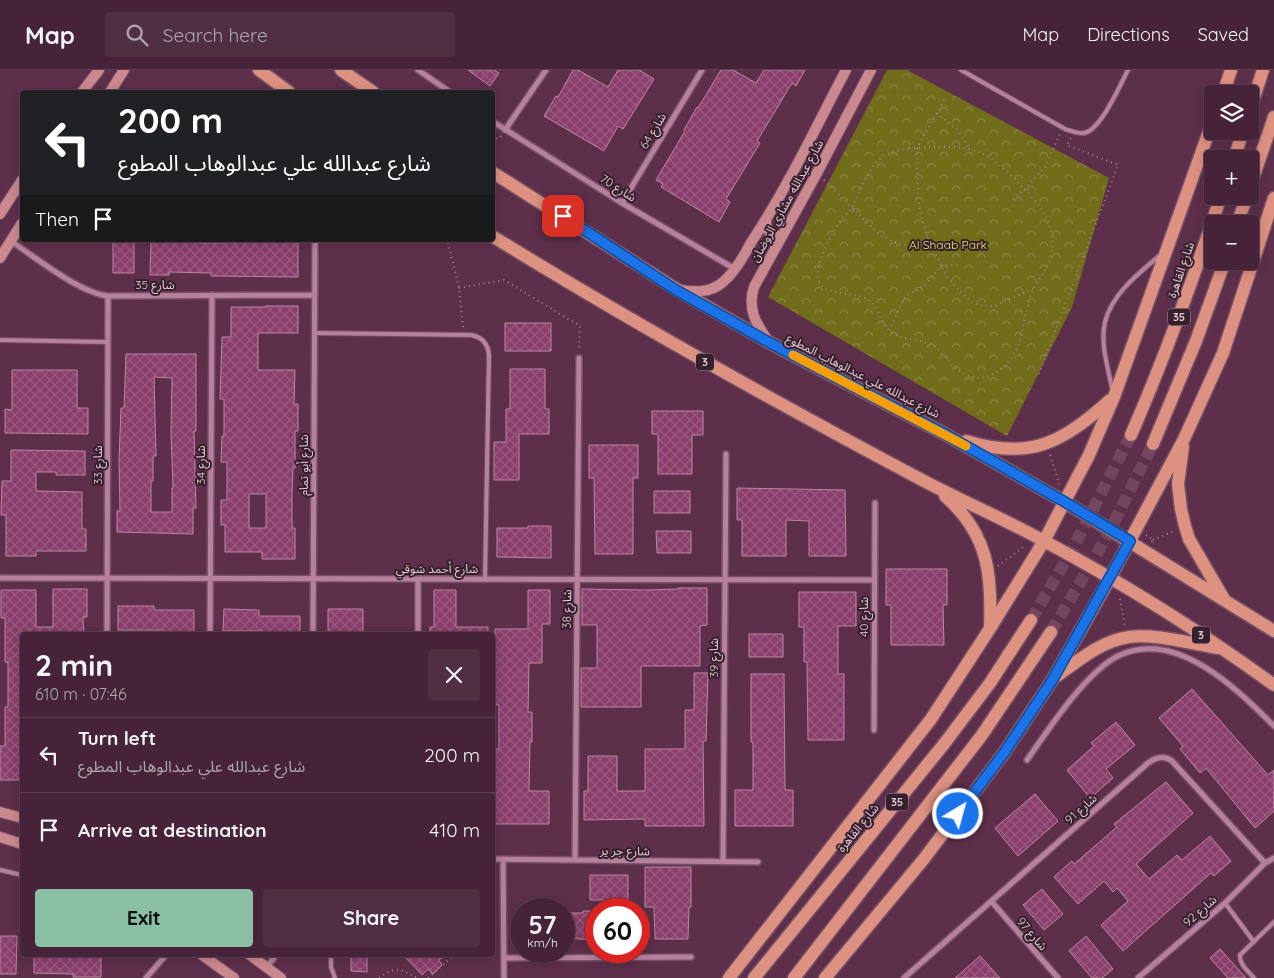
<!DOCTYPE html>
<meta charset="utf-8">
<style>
body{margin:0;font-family:Quicksand,"Noto Sans Arabic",sans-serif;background:#502f43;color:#f1f3f6;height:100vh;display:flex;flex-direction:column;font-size:19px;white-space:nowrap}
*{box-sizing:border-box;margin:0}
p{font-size:16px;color:#b0a4ae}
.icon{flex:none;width:28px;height:28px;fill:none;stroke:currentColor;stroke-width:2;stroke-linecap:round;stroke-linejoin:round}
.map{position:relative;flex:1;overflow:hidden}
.drawer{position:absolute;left:20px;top:562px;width:475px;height:325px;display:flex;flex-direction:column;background:#462338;border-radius:5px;box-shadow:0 2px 12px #0003,0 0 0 1px #5e4053}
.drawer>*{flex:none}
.guide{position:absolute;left:20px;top:20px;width:475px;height:152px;border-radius:5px;box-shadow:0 2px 12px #0003,0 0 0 1px #5e4053;background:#202124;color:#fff;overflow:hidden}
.tools{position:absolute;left:1204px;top:15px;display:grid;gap:10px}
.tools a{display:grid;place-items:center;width:55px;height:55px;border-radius:5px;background:#462338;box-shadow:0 2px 12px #0003,0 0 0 1px #5e4053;font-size:25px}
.speed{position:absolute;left:510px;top:828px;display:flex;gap:10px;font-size:25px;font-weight:700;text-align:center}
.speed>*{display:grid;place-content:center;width:65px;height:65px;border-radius:50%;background:#462338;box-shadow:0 2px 12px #0003,0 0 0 1px #5e4053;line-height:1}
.speed small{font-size:12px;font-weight:400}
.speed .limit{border:8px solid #d22;background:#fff;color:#111}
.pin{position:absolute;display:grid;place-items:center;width:42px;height:42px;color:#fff;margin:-21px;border-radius:10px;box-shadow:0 2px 8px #0006}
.me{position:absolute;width:55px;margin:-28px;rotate:37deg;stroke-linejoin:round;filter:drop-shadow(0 0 4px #0008)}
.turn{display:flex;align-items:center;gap:18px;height:105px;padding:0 15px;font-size:22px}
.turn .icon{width:65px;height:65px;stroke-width:2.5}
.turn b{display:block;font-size:35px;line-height:42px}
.then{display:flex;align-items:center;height:48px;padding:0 15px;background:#0003;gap:10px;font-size:19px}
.round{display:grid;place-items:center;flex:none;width:52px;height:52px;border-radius:5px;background:#502f43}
.head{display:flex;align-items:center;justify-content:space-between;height:85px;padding:0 15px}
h1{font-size:30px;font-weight:800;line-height:38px}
.action{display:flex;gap:10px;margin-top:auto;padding:10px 15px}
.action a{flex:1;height:58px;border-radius:5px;background:#8abfa5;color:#111;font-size:20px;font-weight:800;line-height:58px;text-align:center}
.action a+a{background:#502f43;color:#f1f3f6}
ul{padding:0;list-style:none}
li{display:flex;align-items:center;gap:15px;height:75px;padding:0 15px;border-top:1px solid #5e4053}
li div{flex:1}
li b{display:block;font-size:19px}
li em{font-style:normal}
header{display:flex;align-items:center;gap:30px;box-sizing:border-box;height:70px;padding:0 25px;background:#462338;border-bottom:1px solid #5e4053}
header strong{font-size:24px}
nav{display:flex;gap:28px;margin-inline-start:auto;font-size:18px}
.search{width:350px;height:45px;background:#502f43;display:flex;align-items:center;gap:12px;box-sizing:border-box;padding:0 18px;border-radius:5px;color:#b0a4ae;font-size:19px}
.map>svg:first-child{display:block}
</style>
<header>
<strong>Map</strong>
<div class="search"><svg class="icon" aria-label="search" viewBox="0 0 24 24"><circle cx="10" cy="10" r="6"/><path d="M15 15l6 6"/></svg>Search here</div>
<nav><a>Map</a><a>Directions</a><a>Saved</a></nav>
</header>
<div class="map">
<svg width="1274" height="908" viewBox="0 0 1274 908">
<defs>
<pattern id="park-crowns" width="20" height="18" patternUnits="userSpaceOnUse" patternTransform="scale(1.25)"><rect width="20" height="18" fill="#706c1a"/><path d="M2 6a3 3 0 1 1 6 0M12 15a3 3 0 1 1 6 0" fill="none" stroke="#8b8645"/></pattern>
<pattern id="building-cross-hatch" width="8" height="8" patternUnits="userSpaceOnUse" patternTransform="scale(1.25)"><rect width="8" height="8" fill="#8a3e6b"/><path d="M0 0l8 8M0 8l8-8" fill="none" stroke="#9a597f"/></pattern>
</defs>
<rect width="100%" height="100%" fill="#5e2f4a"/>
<!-- park -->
<path fill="url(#park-crowns)" d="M887 0H907L1109 108 1072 237 1007 366 768 227Z"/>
<!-- building -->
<path fill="url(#building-cross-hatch)" stroke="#bc86a3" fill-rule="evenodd" d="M468 0H494L499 3 490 16Z
M573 0H578L608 17 618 0H639L654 9 623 59 618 56 604 81 544 46 556 26 558 27Z
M721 0H733L756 13 764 0H805L796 16 792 13 757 71 760 73 726 129 730 132 719 152 661 117 663 114 656 110 685 61 684 60 697 37 698 38Z
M151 171 199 172V173L298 172V207L211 206V203L169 202V205H150Z
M113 172H134V203H113Z
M265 236H298V263H258V300H295L294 334H298V361H295V398H293L292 424V458H295V489H262V482H225V455H221V430H227V392H221L222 366H224V329H220L222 267H231V237H265ZM249 424H266V458H249Z
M505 253H551V281H505Z
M126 284H196V361H194L196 438H193V464L117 462V441H120L119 391 121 338H124ZM154 307 172 308 171 361 173 418H172V442H151V411H153V386H156Z
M510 299H545V339H549V364H519V410H494V372H506V339H510Z
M12 300H77V338H88V364L5 363V339L12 340Z
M652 341H703V365H692V404H658V364H652Z
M589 375H638V408H633V484H595L594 408H589Z
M11 380 85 381V405H56V402H36V421L82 422V459H86V481H36V486H6V445H1L2 411H11Z
M737 418 845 420 846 486H809V451L786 450V486H742V450H737Z
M654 421H690V443H654Z
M528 456H551V488L497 487V458H528Z
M656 461H691V483H657Z
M886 499H947V535H943L944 575H891V535H886Z
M678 518H707V555L700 556V596H641V637H581V598H597V555H582V519L647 520 678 519Z
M53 519H87V547H83L84 565H22V710H0V676H5V637H8V592H5V548H1V520H36V557H53Z
M434 520H456V557H488V565H430V557H434Z
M528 520H550V554H542V593H529L528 642H532V672H530L529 721H549V754H494L495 679H499V635H494L495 559H528Z
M799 522H856V556H838V604H844V670H808L807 592H804V557H799Z
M118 536H154V540H194V563H164V560H118Z
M224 539 259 540V546H300V565H263V561H223Z
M328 539H363V564H328Z
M749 564H783V587H749Z
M694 603H708L706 671H703L704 756H645V749L584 750V721H588V686H617V721H645V679H685V640H694Z
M751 604H784L785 720H793V756H735V720H753V672H751Z
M1192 619 1268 705 1274 700V741L1255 758 1206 698 1200 703 1180 679 1183 676 1159 648Z
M1116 652 1135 675 1106 699 1113 708 1090 728 1067 700 1094 676 1091 673Z
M1166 712 1193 743 1136 794 1149 809 1177 785 1182 790 1210 766 1231 791 1214 806 1211 803 1123 881 1101 855 1128 831 1117 818 1113 822 1104 811 1078 834 1054 807 1072 791 1074 794 1117 757 1114 754Z
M1035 724 1058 751 1018 786 995 758Z
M645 797H691V837H689L688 869H655L654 837H645Z
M590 805H628V830H590Z
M1042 819 1063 844 1044 860 1023 835Z
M583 841H596V870L564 868V843H583Z
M0 866H17L16 904H0Z
M1086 866 1113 899 1102 908H1092L1069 881Z
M1220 879 1246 908H1228L1210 888Z
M34 885H101V907H73V904L34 903Z
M351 885H367V902L351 901Z
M403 885H446L439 890 442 895 433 904 428 899 422 905Z
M980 886 1000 908H955Z"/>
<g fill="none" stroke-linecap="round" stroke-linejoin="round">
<!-- primary-tunnel -->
<path stroke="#72465f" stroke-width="12" stroke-dasharray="12 6" stroke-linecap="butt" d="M1031 550 1072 480 1131 365
M1051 562 1105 470 1153 374"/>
<!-- lane casing -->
<g stroke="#764f66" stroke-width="6">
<path id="lane" d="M961 0 1065 59C1071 61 1078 64 1084 63 1101 60 1120 15 1128 0
M315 263 471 265C482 267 488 274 489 285L485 509
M0 270 108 272
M1112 318C1108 298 1100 273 1105 252 1112 224 1138 204 1159 186
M0 800 22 805
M1225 833 1254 872
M331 885V897L335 908
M1254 908C1248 901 1239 894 1240 885L1274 852"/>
</g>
<!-- street casing -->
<g stroke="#764f66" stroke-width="8">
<path id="street" d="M418 0 450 22
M492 51 622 133 735 199
M505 60 546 0
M622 133 702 0
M11 171C36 188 80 223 108 226L315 225
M0 508 874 510
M107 565 108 226
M210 565 212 225
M313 565 315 170
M418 565V509
M874 660 875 433
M1027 690C1048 660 1087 600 1120 585 1177 559 1237 619 1274 656
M492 789 758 792
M503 789 504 908
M575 790 579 288
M723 792 726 384
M992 832 1058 908
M504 888 691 887
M267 897 276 885
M146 908 166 885
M904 908 1148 693C1156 687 1164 685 1172 691L1265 793
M1138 908 1225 833 1265 793 1274 788"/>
</g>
<!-- secondary casing -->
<g stroke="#764f66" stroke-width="12">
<path id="secondary" d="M82 22 99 0
M110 22 124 0
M0 144 22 110
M766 151C766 161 772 167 782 166
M0 188 22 153
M680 220C695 222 711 223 723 212 736 201 744 185 752 171 788 117 816 57 846 0
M769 272C756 254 747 239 754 217L817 103 871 0
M0 742 22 748
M0 767 22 774
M202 885 234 908
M250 885 281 908"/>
</g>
<!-- primary casing -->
<g stroke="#764f66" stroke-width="15">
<path id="primary" d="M259 0 289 22
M341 0 373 22
M1223 24 1231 0
M1250 40 1263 0
M1234 89 1243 61
M492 102 676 219 772 274 943 363 1065 432 1274 561
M1250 117 1274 47
M1237 154 1247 126
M492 166C633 253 777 333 922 410 962 431 1004 449 1044 471 1123 513 1201 562 1274 615
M1131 365C1165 287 1194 207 1221 126
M966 371C1031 391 1063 372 1110 330
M1153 374 1196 271 1225 191
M1183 377 1178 414 1181 439 1185 456 1189 469 1224 529
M945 426C988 464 992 503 990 557
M1057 606C1079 590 1101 571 1129 567 1154 563 1192 574 1218 578
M729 908 931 649 989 560 1044 471 1089 385 1114 327 1212 53
M754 908 944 674 990 613 1031 550
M794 908 982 665 1051 562
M825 908 923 790 1004 683 1053 609 1110 508 1184 369 1223 283 1274 128"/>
</g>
<!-- path -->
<path stroke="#a88397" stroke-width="2" stroke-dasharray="1 4" stroke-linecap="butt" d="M944 30 917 78 918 130 922 148 928 169 947 207 971 232 983 236H995L1034 218
M937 43 959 62 970 79
M492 66 498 69 501 66
M909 78C928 78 951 75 969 79 978 81 987 85 993 90 1005 99 1039 132 1045 145 1051 155 1054 169 1052 181 1050 197 1038 208 1032 222 1028 231 1027 242 1024 251 1022 260 1020 272 1016 280 1005 300 984 317 961 302 950 296 944 283 933 276 921 268 903 271 891 262 880 254 880 239 870 231 857 220 826 228 819 211 813 195 833 160 843 148 846 144 850 141 852 137 861 121 867 100 881 88 888 82 900 80 909 78Z
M824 110 879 164C896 175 915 178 934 181
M1013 129 1024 120 1045 97 1060 64
M429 170 432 172 442 170
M444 170 448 172 459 218 463 258
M459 218 504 210 580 256 579 281
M889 260 904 229 909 224 916 221 927 213 941 196 957 195
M1039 304 1118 95 1067 75 1071 68
M1050 385 1060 416
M1146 465 1153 470 1151 473
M1153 470 1174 461
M998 496 1026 475
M1120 529 1125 556
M379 908C395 896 399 898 417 908
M428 908 454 885"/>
<!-- lane -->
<use href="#lane" stroke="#b7819d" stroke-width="4"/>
<!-- street -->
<use href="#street" stroke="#b7819d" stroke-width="5"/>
<!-- secondary -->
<use href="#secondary" stroke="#ca898f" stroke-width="10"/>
<!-- primary -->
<use href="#primary" stroke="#dd9181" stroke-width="12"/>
</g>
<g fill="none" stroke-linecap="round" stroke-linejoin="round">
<!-- route casing -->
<g stroke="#114b97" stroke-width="12">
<path id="route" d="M563 146 676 220 772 274 943 363 1065 432 1130 471 1053 609 1004 683 958 744"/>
</g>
<!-- route -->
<use href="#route" stroke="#1a73e8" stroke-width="9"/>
<!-- slow -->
<path stroke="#f59e0b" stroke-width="9" d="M793 285 966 376"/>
</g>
<g text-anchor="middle" stroke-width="4" stroke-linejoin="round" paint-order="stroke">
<!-- shield labels -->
<g fill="#36202c" stroke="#b196a4" stroke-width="1">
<rect x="1168" y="238.5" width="22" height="17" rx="4"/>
<rect x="696" y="283.5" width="18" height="17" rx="4"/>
<rect x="1192" y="556.5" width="18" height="17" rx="4"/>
<rect x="886" y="723.5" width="22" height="17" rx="4"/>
</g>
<g font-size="11" font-weight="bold" fill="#e6c9d8">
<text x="1179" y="251">35</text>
<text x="705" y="296">3</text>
<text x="1201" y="569">3</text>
<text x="897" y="736">35</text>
</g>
<!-- street labels -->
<g font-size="12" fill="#e6c9d8" stroke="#36202c">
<text transform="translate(653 61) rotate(-59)" y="4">شارع 64</text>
<text transform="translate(618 118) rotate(32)" y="4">شارع 70</text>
<text transform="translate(787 131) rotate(-61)" y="4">شارع عبدالله مشاري الروضان</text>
<text transform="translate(1181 200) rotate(-71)" y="4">شارع القاهرة</text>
<text x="155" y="219">شارع 35</text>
<text transform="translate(863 306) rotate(27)" y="4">شارع عبدالله علي عبدالوهاب المطوع</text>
<text transform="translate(98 395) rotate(-90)" y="4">شارع 33</text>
<text transform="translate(201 395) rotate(-90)" y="4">شارع 34</text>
<text transform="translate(304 395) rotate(-90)" y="4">شارع أبو تمام</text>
<text x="437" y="503">شارع أحمد شوقي</text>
<text transform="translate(567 539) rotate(-89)" y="4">شارع 38</text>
<text transform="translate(864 547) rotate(-90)" y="4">شارع 40</text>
<text transform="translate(714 588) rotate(-90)" y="4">شارع 39</text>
<text transform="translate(1081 739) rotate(-42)" y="4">شارع 91</text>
<text transform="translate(858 758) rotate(-51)" y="4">شارع القاهرة</text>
<text transform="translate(625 781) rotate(1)" y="4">شارع جر ير</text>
<text transform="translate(1200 841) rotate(-41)" y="4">شارع 92</text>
<text transform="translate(1032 864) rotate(49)" y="4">شارع 97</text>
</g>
<!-- park labels -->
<g font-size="12" fill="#ece567" stroke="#36202c">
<text x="948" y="179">Al Shaab Park</text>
</g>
</g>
</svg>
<div class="tools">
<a><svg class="icon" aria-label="layers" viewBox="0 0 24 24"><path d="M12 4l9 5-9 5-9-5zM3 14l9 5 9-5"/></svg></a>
<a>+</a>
<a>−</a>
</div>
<div class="speed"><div>57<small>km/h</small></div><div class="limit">60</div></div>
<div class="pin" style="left:563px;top:146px;background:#d93025"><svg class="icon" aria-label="arrive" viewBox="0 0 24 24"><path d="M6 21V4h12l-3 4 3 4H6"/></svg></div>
<svg class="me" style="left:958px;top:744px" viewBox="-20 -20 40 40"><circle r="17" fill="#1a73e8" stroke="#fff" stroke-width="3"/><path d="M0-11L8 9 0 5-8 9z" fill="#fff"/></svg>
<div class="guide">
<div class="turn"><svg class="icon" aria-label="left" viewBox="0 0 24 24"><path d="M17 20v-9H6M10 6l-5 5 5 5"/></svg><div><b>200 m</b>شارع عبدالله علي عبدالوهاب المطوع</div></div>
<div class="then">Then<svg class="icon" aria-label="arrive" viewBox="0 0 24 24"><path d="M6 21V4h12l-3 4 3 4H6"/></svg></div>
</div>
<section class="drawer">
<div class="head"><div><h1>2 min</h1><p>610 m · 07:46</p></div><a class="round"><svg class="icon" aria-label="close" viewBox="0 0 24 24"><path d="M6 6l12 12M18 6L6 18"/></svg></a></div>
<ul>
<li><svg class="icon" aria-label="left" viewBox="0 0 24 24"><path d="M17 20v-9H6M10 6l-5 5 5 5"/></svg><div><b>Turn left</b><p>شارع عبدالله علي عبدالوهاب المطوع</p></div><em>200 m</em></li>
<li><svg class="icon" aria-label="arrive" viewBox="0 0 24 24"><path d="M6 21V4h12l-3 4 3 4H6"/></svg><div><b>Arrive at destination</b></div><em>410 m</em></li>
</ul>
<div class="action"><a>Exit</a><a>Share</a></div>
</section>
</div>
